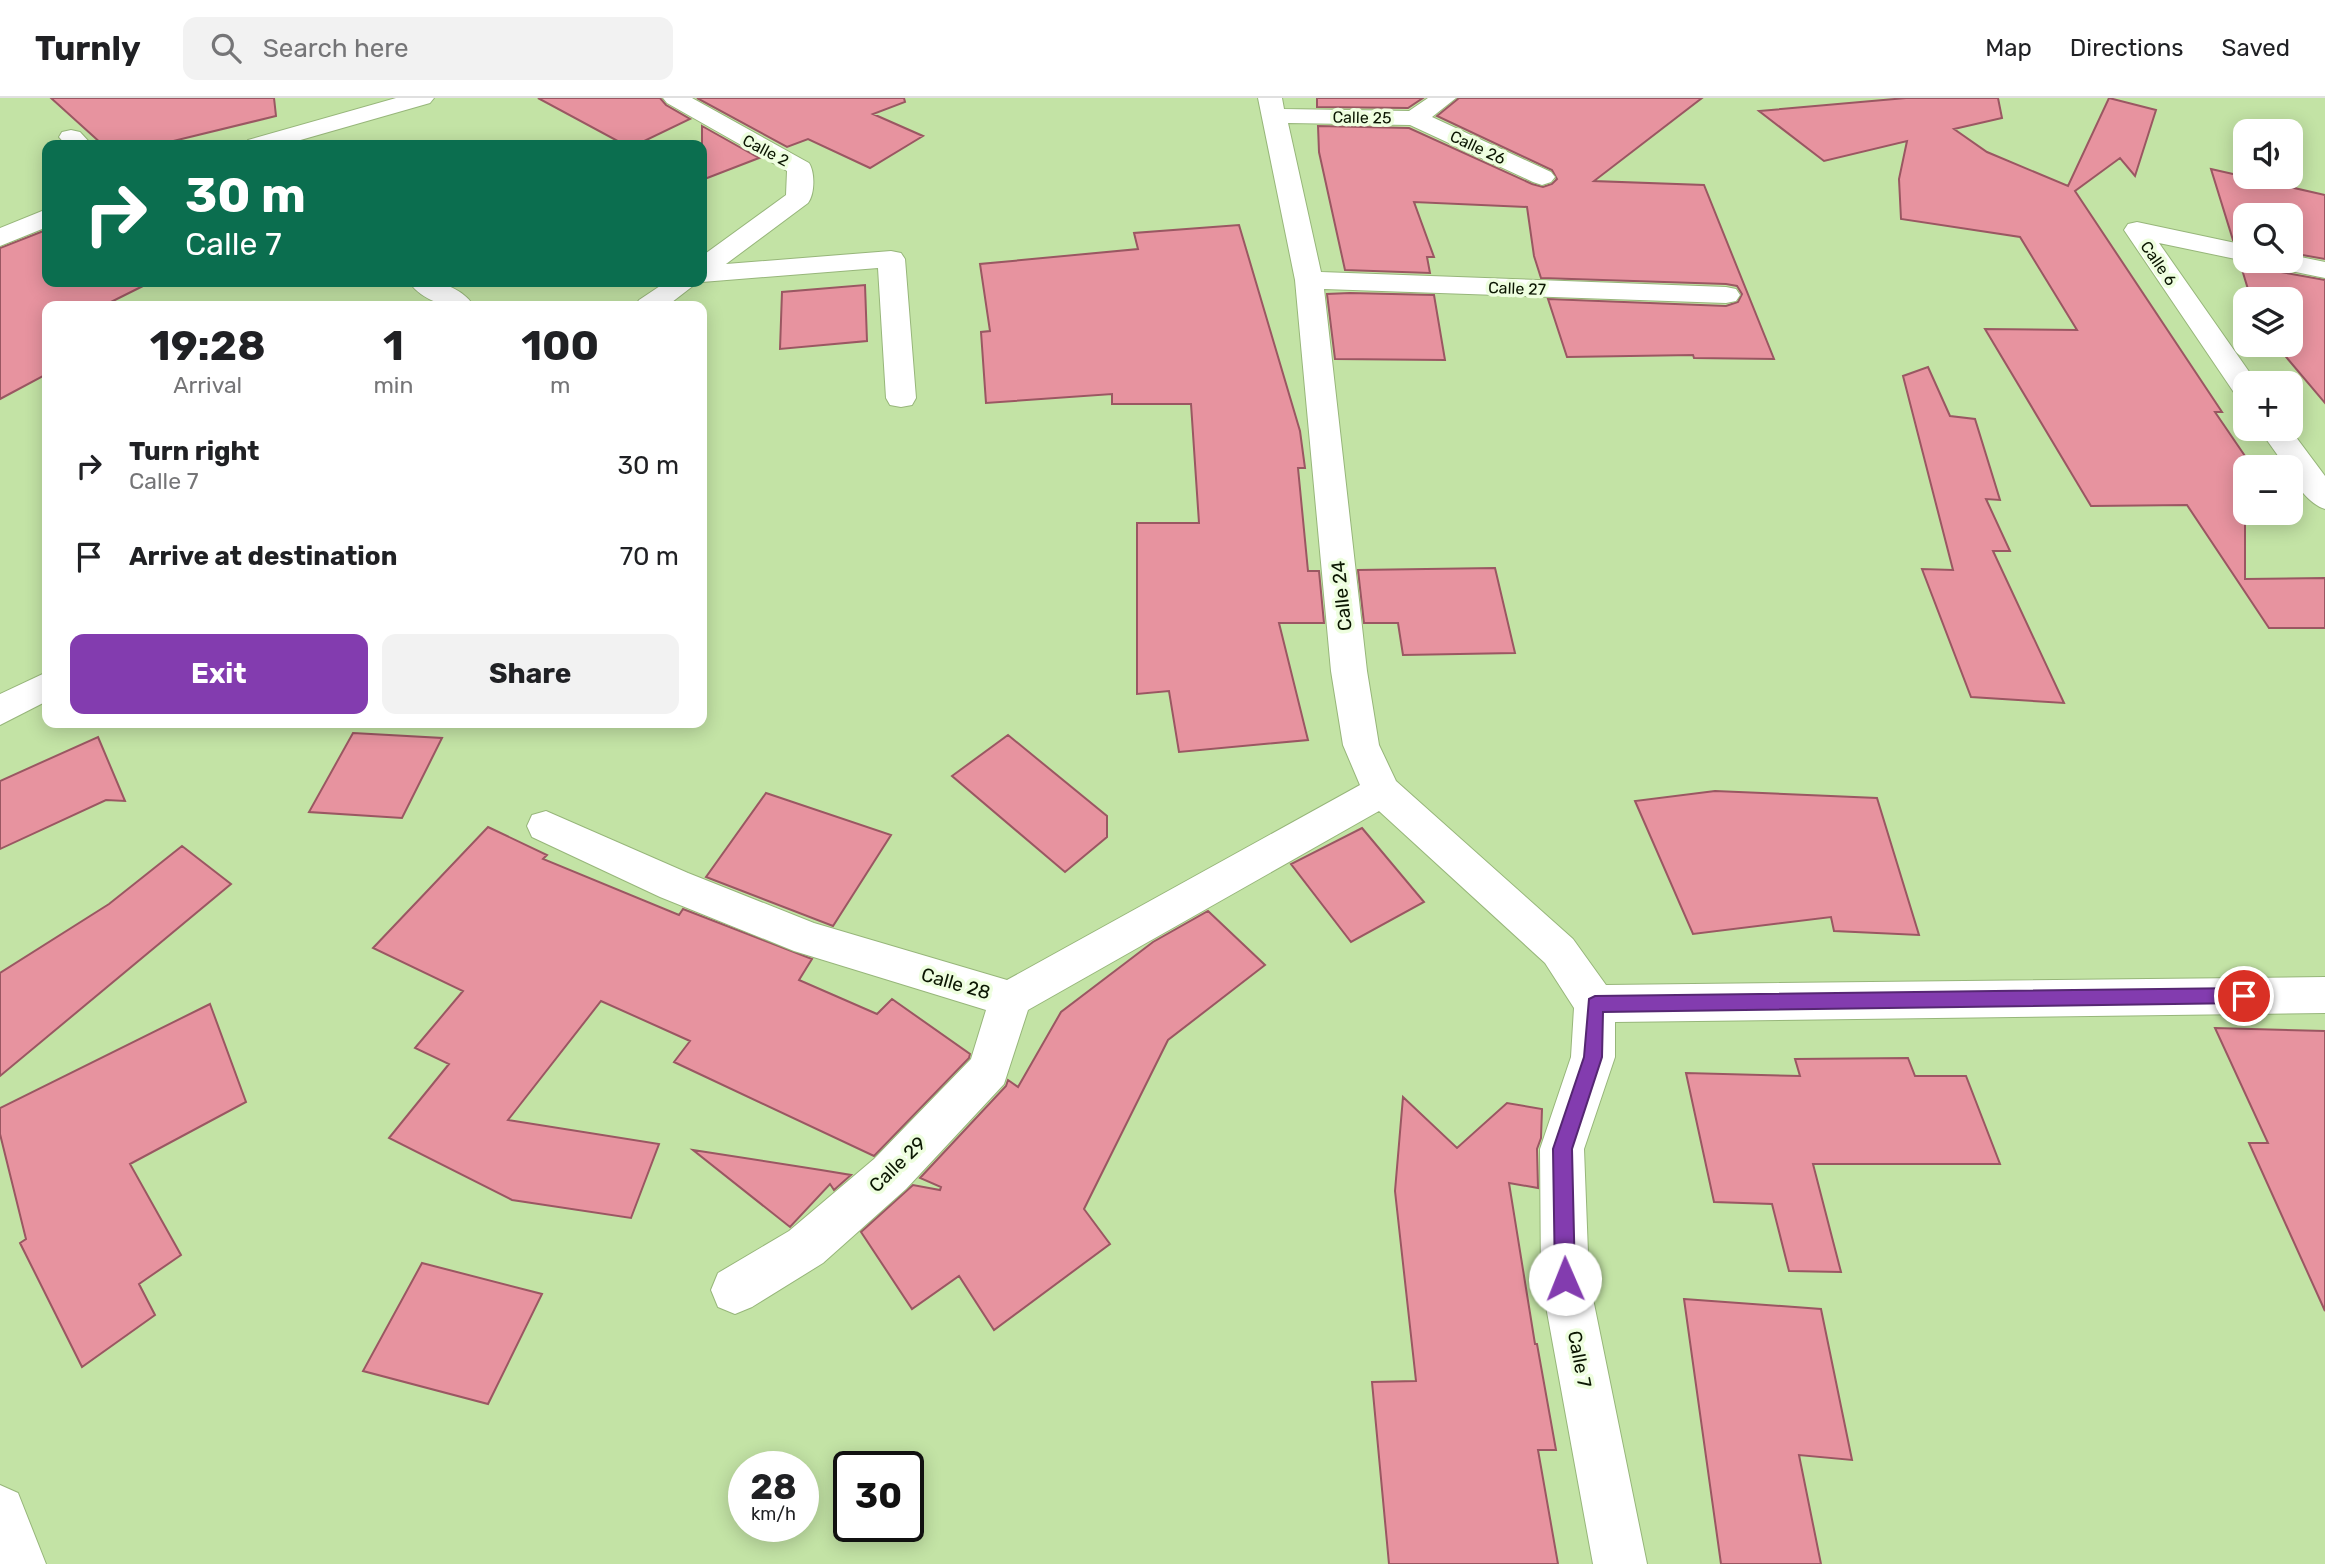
<!DOCTYPE html>
<meta charset="utf-8">
<style>
body{margin:0;font-family:Rubik,sans-serif;background:#f2f2f2;color:#202124;height:100vh;display:flex;flex-direction:column;font-size:26px;white-space:nowrap}
*{box-sizing:border-box;margin:0}
p{font-size:23px;color:#757577}
.icon{flex:none;width:38px;height:38px;fill:none;stroke:currentColor;stroke-width:2;stroke-linecap:round;stroke-linejoin:round}
.map{position:relative;flex:1;overflow:hidden}
.drawer{position:absolute;left:42px;top:203px;width:665px;height:427px;display:flex;flex-direction:column;background:#fff;border-radius:14px;box-shadow:0 4px 18px #0003}
.drawer>*{flex:none}
.hud{position:absolute;left:42px;top:42px;width:665px;height:147px;border-radius:14px;box-shadow:0 4px 18px #0003;background:#0b6e4f;color:#fff;overflow:hidden}
.controls{position:absolute;left:2233px;top:21px;display:grid;gap:14px}
.controls a{display:grid;place-items:center;width:70px;height:70px;border-radius:14px;background:#fff;box-shadow:0 4px 18px #0003;font-size:35px}
.speed{position:absolute;left:728px;top:1353px;display:flex;gap:14px;font-size:35px;font-weight:700;text-align:center}
.speed>*{display:grid;place-content:center;width:91px;height:91px;border-radius:50%;background:#fff;box-shadow:0 4px 18px #0003;line-height:1}
.speed small{font-size:18px;font-weight:400}
.speed .limit{border:4px solid #111;border-radius:10px;background:#fff;color:#111}
.pin{position:absolute;display:grid;place-items:center;width:60px;height:60px;color:#fff;margin:-30px;border:4px solid #fff;border-radius:50%;box-shadow:0 2px 7px #0007}
.me{position:absolute;width:77px;margin:-38px;rotate:359deg;stroke-linejoin:round;filter:drop-shadow(0 0 5px #0008)}
.turn{display:flex;align-items:center;gap:24px;height:147px;padding:0 28px;font-size:32px}
.turn .icon{width:91px;height:91px;stroke-width:2.5}
.turn b{display:block;font-size:49px;line-height:60px}
.eta{display:flex;justify-content:space-evenly;align-items:center;height:119px;text-align:center}
.eta b{font-size:42px;font-weight:700;line-height:49px}
.primary-button{display:flex;gap:14px;margin-top:auto;padding:14px 28px}
.primary-button a{flex:1;height:80px;border-radius:14px;background:#833caf;color:#fff;font-size:28px;font-weight:700;line-height:80px;text-align:center}
.primary-button a+a{background:#f2f2f2;color:#202124}
ul{padding:0;list-style:none}
li{display:flex;align-items:center;gap:21px;height:91px;padding:0 28px}
li div{flex:1}
li b{display:block;font-size:26px}
li em{font-style:normal}
header{display:flex;align-items:center;gap:42px;box-sizing:border-box;height:98px;padding:0 35px;background:#fff;border-bottom:2px solid #e0e0e0}
header strong{font-size:33px}
nav{display:flex;gap:38px;margin-inline-start:auto;font-size:24px}
.search{width:490px;height:63px;background:#f2f2f2;display:flex;align-items:center;gap:18px;box-sizing:border-box;padding:0 24px;border-radius:14px;color:#757577;font-size:26px}
.map>svg:first-child{display:block}
</style>
<header>
<strong>Turnly</strong>
<div class="search"><svg class="icon" aria-label="search" viewBox="0 0 24 24"><circle cx="10" cy="10" r="6"/><path d="M15 15l6 6"/></svg>Search here</div>
<nav><a>Map</a><a>Directions</a><a>Saved</a></nav>
</header>
<div class="map">
<svg width="2325" height="1466" viewBox="0 0 2325 1466">
<rect width="100%" height="100%" fill="#c3e3a5"/>
<!-- building -->
<path fill="#e7939f" stroke="#9a5762" stroke-width="2" d="M51 0H274L276 18 157 47H103Z
M538 0H660L666 7 690 21 636 47H625Z
M697 0H904L905 4 873 16 923 38 870 70 808 41 787 49Z
M1317 0H1423L1408 10 1317 9Z
M1459 0H1702L1594 83 1704 87 1774 261 1694 260 1693 257 1567 259 1548 201 1726 208 1738 204 1742 196 1737 188 1726 186 1541 180 1534 158 1527 109 1414 104 1434 159H1427L1430 175 1345 172 1319 54 1318 28 1409 30 1532 86 1543 89 1552 86 1557 81 1552 72 1437 18Z
M1906 0H1998L2002 20 1954 31 1987 54 2068 88 2109 0 2156 12 2135 78 2120 60 2075 93 2222 314H2215L2245 358V481L2325 480V530H2269L2187 407 2091 408 1985 231 2077 232 2020 139 1901 121 1899 81 1907 43 1824 63 1759 13Z
M702 28 759 60 702 82Z
M2211 71 2325 97V161L2291 155V117H2245V144L2233 142Z
M1239 127 1300 333 1305 370H1298L1308 473H1319L1324 525H1279L1308 642 1179 654 1169 593 1137 596V425H1199L1191 306H1112V296L986 305 981 234 990 233 980 166 1138 151 1134 135Z
M46 132 47 184H151L103 208H47V276L0 301V150Z
M2248 163H2264L2270 172 2325 182V305L2276 247H2291V201H2251L2240 165Z
M865 187 867 243 780 251 782 194Z
M1350 195 1434 197 1445 262 1335 261 1327 196Z
M1928 269 1950 318 1975 321 2000 402 1986 401 2010 453H1993L2064 605 1971 599 1922 471 1953 472 1903 278Z
M1495 470 1515 555 1403 557 1398 525H1364L1358 472Z
M353 635 442 640 402 720 309 714Z
M1008 637 1107 718V739L1065 774 952 678Z
M98 639 125 703 106 702 0 751V683Z
M1715 693 1877 700 1919 837 1834 833 1831 819 1693 836 1635 703Z
M766 695 891 737 833 828 706 779Z
M488 729 547 757 543 761 679 817 683 811 812 861 799 882 877 916 892 901 970 956 969 960 874 1058 674 964 690 943 601 903 508 1022 659 1046 631 1120 512 1102 389 1040 449 966 415 950 463 893 373 850Z
M1362 730 1424 804 1351 844 1291 766Z
M182 748 231 786 0 978V875L109 806Z
M1208 813 1265 867 1168 942 1084 1111 1110 1146 994 1232 959 1178 912 1211 861 1134 913 1087 940 1092 941 1089 920 1080 1006 988 1008 982 1018 989 1061 914 1153 844Z
M210 906 246 1004 130 1066 181 1157 139 1186 155 1217 82 1269 20 1145 26 1141 0 1036V1010Z
M2215 930 2325 933V1213L2249 1045H2268Z
M1908 960 1915 978H1966L2000 1066H1813L1841 1174 1789 1173 1772 1106 1714 1104 1686 975 1800 978 1795 961Z
M1403 999 1457 1050 1507 1005 1542 1011 1541 1040 1537 1051 1538 1090 1509 1085 1535 1246H1537L1556 1352H1538L1558 1466H1389L1372 1284 1416 1283 1395 1093Z
M693 1052 821 1072 851 1077 834 1092 830 1086 790 1129Z
M422 1165 542 1196 488 1306 363 1273Z
M1684 1201 1821 1211 1852 1362 1799 1357 1821 1466H1721Z"/>
<g fill="none" stroke-linecap="round" stroke-linejoin="round">
<!-- minor casing -->
<g stroke="#97b67a" stroke-width="2">
<path id="minor" d="M396 0H434L430 5 283 47H245L248 42Z
M663 0H692L809 65C815 74 815 96 808 105L726 166 891 153 901 155 905 161 916 300 912 307 901 309 890 307 886 300 878 170 702 184H700L702 158 786 97 787 73 667 5Z
M1258 0H1282L1284 11 1409 13 1428 0H1456L1432 19 1551 74 1555 79 1551 84 1542 87 1533 84 1410 27 1288 25 1321 174 1726 189 1736 191 1740 197 1736 203 1726 205 1324 191 1367 573 1379 647 1396 683 1573 841 1606 887 2325 879V915L1615 924V959L1584 1051 1589 1181 1647 1466H1593L1541 1181 1540 1051 1571 959 1574 910 1545 865 1379 713 1028 912 1004 986 906 1091 823 1165 752 1209 735 1216 718 1209 711 1192 718 1175 789 1133 874 1061 971 961 986 912 794 853 660 799 532 739 527 728 532 717 546 713 688 775 814 825 1007 882 1360 687 1343 647 1331 573 1295 182Z
M71 32 80 34 92 47H66L59 39 62 34Z
M47 111V129L0 148V130Z
M2137 124 2245 147V163L2159 145 2257 285H2245V298L2235 296 2124 132 2128 126Z
M2291 157 2325 164V180L2271 169 2267 163H2291Z
M409 184C434 183 458 185 474 208 449 209 425 206 409 184Z
M666 184H698L667 208H635L639 202Z
M2259 331H2290L2325 378V411C2311 407 2291 385 2291 369H2286Z
M47 574V603L0 627V596Z
M0 1387 18 1395 46 1466H0Z"/>
</g>
<!-- minor -->
<use href="#minor" fill="#fff" fill-rule="evenodd"/>
</g>
<!-- route -->
<path fill="#833caf" stroke="#552772" stroke-width="2" d="M2244 890 2250 892 2252 898 2250 903 2244 905 1603 914 1602 959 1572 1051 1575 1181 1572 1188 1565 1191 1558 1188 1555 1181 1553 1051 1584 959 1589 901 1595 898Z"/>
<g text-anchor="middle" stroke-width="7" stroke-linejoin="round" paint-order="stroke">
<!-- far-street labels -->
<g font-size="16" fill="#0b1602" stroke="#eefedf">
<text transform="translate(1362 19) rotate(1)" y="6">Calle 25</text>
<text transform="translate(1478 49) rotate(25)" y="6">Calle 26</text>
<text transform="translate(766 52) rotate(28)" y="6">Calle 2</text>
<text transform="translate(2159 165) rotate(55)" y="6">Calle 6</text>
<text transform="translate(1517 190) rotate(2)" y="6">Calle 27</text>
</g>
<!-- street labels -->
<g font-size="19" fill="#0b1602" stroke="#eefedf">
<text transform="translate(1341 498) rotate(-96)" y="7">Calle 24</text>
<text transform="translate(956 885) rotate(16)" y="7">Calle 28</text>
<text transform="translate(897 1066) rotate(-44)" y="7">Calle 29</text>
<text transform="translate(1580 1261) rotate(79)" y="7">Calle 7</text>
</g>
</g>
</svg>
<div class="controls">
<a><svg class="icon" aria-label="sound" viewBox="0 0 24 24"><path d="M4 9h4l5-4v14l-5-4H4zM17 9q2 3 0 6"/></svg></a>
<a><svg class="icon" aria-label="search" viewBox="0 0 24 24"><circle cx="10" cy="10" r="6"/><path d="M15 15l6 6"/></svg></a>
<a><svg class="icon" aria-label="layers" viewBox="0 0 24 24"><path d="M12 4l9 5-9 5-9-5zM3 14l9 5 9-5"/></svg></a>
<a>+</a>
<a>−</a>
</div>
<div class="speed"><div>28<small>km/h</small></div><div class="limit">30</div></div>
<div class="pin" style="left:2244px;top:898px;background:#d93025"><svg class="icon" aria-label="arrive" viewBox="0 0 24 24"><path d="M6 21V4h12l-3 4 3 4H6"/></svg></div>
<svg class="me" style="left:1565px;top:1181px" viewBox="-20 -20 40 40"><circle r="19" fill="#fff"/><path d="M0-13L10 11 0 6-10 11z" fill="#833caf"/></svg>
<div class="hud">
<div class="turn"><svg class="icon" aria-label="right" viewBox="0 0 24 24"><path d="M7 20v-9h11M14 6l5 5-5 5"/></svg><div><b>30 m</b>Calle 7</div></div>
</div>
<section class="drawer">
<div class="eta">
<div><b>19:28</b><p>Arrival</p></div>
<div><b>1</b><p>min</p></div>
<div><b>100</b><p>m</p></div>
</div>
<ul>
<li><svg class="icon" aria-label="right" viewBox="0 0 24 24"><path d="M7 20v-9h11M14 6l5 5-5 5"/></svg><div><b>Turn right</b><p>Calle 7</p></div><em>30 m</em></li>
<li><svg class="icon" aria-label="arrive" viewBox="0 0 24 24"><path d="M6 21V4h12l-3 4 3 4H6"/></svg><div><b>Arrive at destination</b></div><em>70 m</em></li>
</ul>
<div class="primary-button"><a>Exit</a><a>Share</a></div>
</section>
</div>
